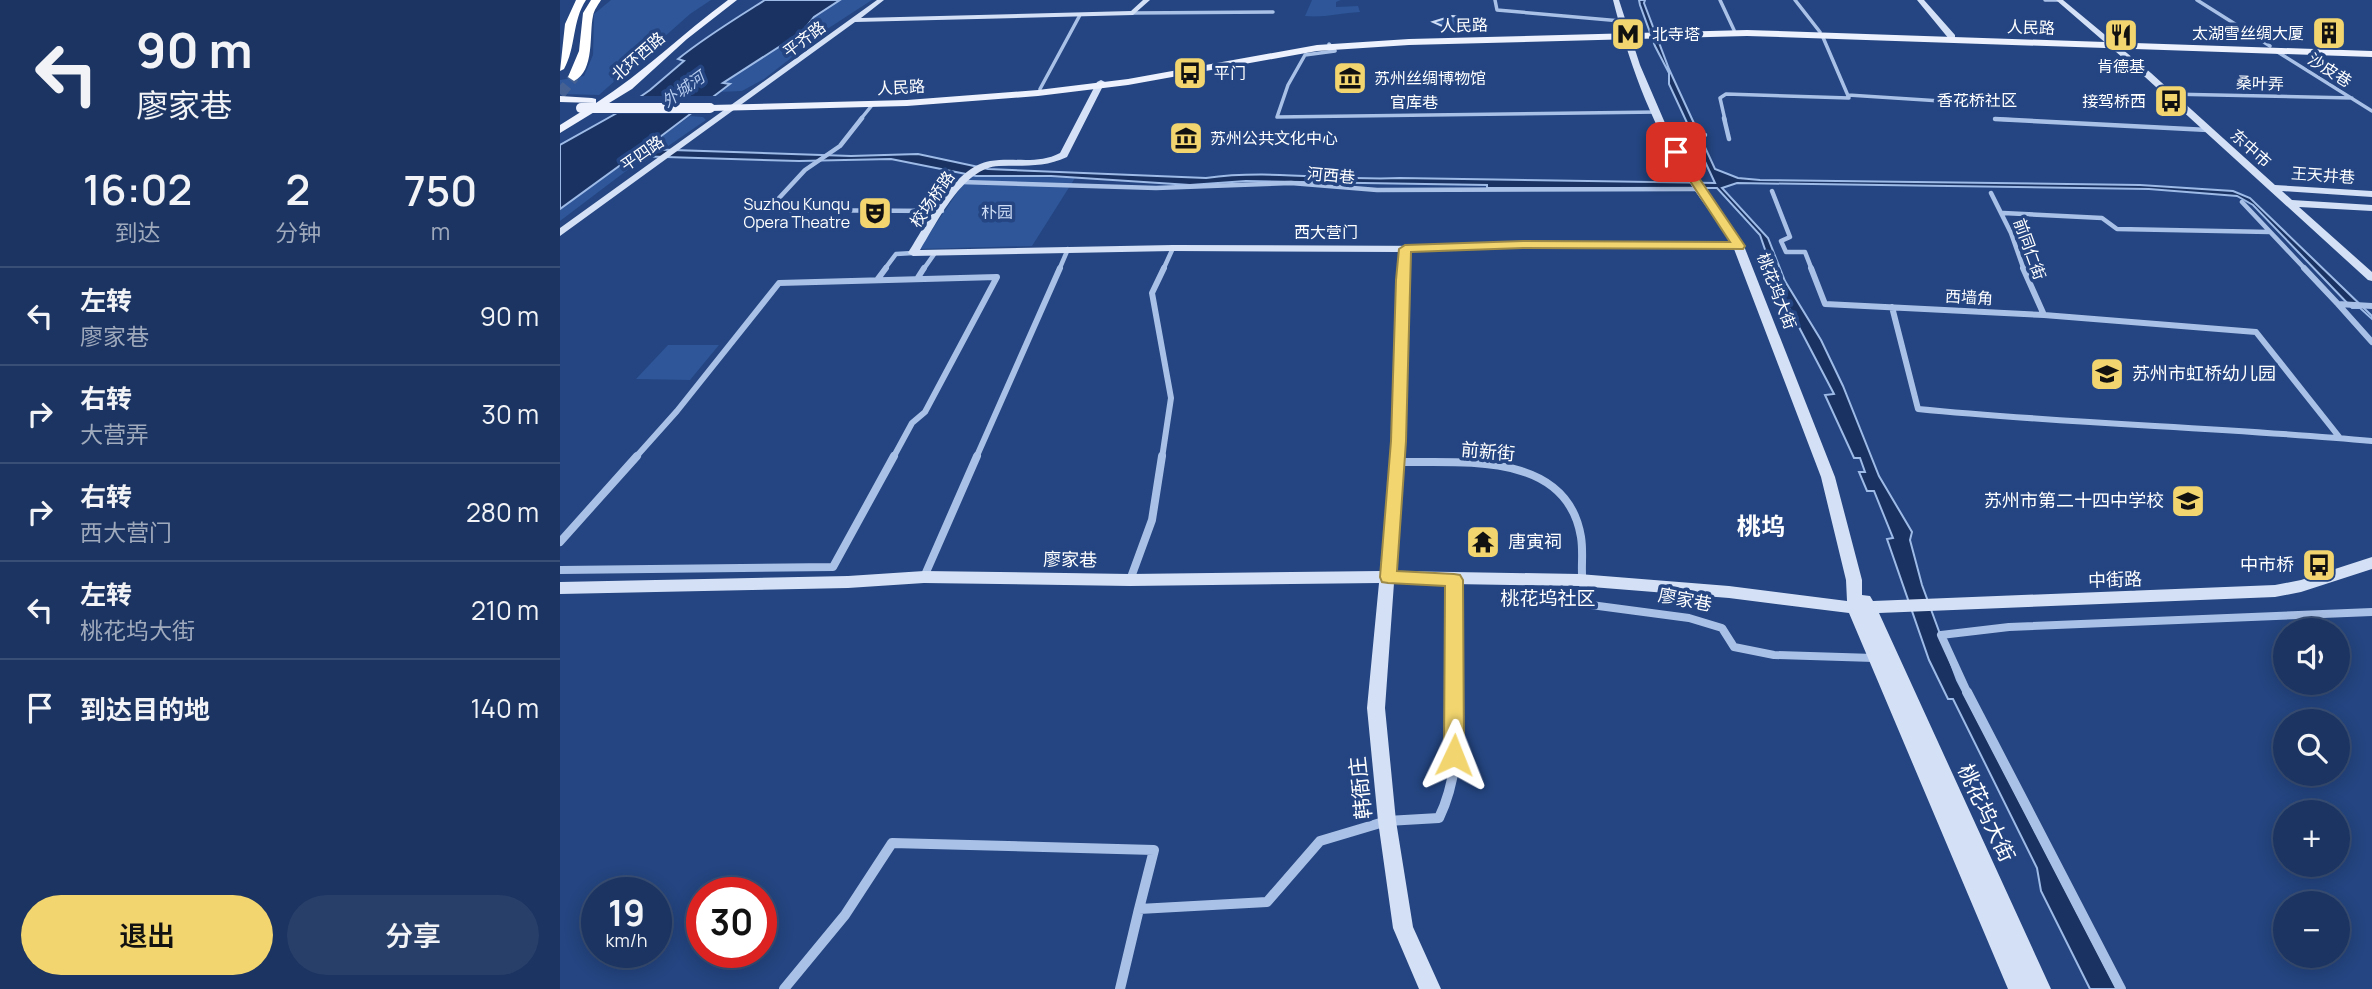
<!DOCTYPE html>
<html lang="zh">
<meta charset="utf-8">
<style>
body{margin:0;font-family:Manrope,"Noto Sans SC",sans-serif;background:#283f6a;color:#f1f3f6;height:100vh;display:flex;flex-direction:column;font-size:26px;white-space:nowrap}
*{box-sizing:border-box;margin:0}
p{font-size:23px;color:#a0aabd}
.icon{flex:none;width:38px;height:38px;fill:none;stroke:currentColor;stroke-width:2;stroke-linecap:round;stroke-linejoin:round}
.map{position:relative;flex:1;overflow:hidden}
.sheet{display:flex;flex-direction:column;background:#1b3461;width:560px}
.sheet>*{flex:none}
.hud{background:#1b3461;color:#f1f3f6;overflow:hidden}
.buttons{position:absolute;left:1713px;top:618px;display:grid;gap:14px}
.buttons a{display:grid;place-items:center;width:77px;height:77px;border-radius:50%;background:#1b3461;box-shadow:0 4px 18px #0003,0 0 0 2px #394f76;font-size:35px}
.speed{position:absolute;left:21px;top:877px;display:flex;gap:14px;font-size:35px;font-weight:700;text-align:center}
.speed>*{display:grid;place-content:center;width:91px;height:91px;border-radius:50%;background:#1b3461;box-shadow:0 4px 18px #0003,0 0 0 2px #394f76;line-height:1}
.speed small{font-size:18px;font-weight:400}
.speed .limit{border:10px solid #d22;background:#fff;color:#111}
.pin{position:absolute;display:grid;place-items:center;width:60px;height:60px;color:#fff;margin:-30px;border-radius:14px;box-shadow:0 4px 10px #0006}
.me{position:absolute;width:77px;margin:-38px;rotate:2deg;stroke-linejoin:round;filter:drop-shadow(0 0 5px #0008)}
.turn{display:flex;align-items:center;gap:24px;height:147px;padding:0 21px;font-size:32px}
.turn .icon{width:91px;height:91px;stroke-width:2.5}
.turn b{display:block;font-size:49px;line-height:60px}
.eta{display:flex;justify-content:space-evenly;align-items:center;height:119px;text-align:center}
.eta b{font-size:42px;font-weight:600;line-height:49px}
.primary-button{display:flex;gap:14px;margin-top:auto;padding:14px 21px}
.primary-button a{flex:1;height:80px;border-radius:42px;background:#f2d56e;color:#111;font-size:28px;font-weight:600;line-height:80px;text-align:center}
.primary-button a+a{background:#283f6a;color:#f1f3f6}
ul{padding:0;list-style:none}
li{display:flex;align-items:center;gap:21px;height:98px;padding:0 21px;border-top:2px solid #394f76}
li div{flex:1}
li b{display:block;font-size:26px}
li em{font-style:normal}
main{display:flex;flex:1;min-height:0}
.map>svg:first-child{display:block}
</style>
<main>
<section class="sheet">
<div class="hud">
<div class="turn"><svg class="icon" aria-label="left" viewBox="0 0 24 24"><path d="M17 20v-9H6M10 6l-5 5 5 5"/></svg><div><b>90 m</b>廖家巷</div></div>
</div>
<div class="eta">
<div><b>16:02</b><p>到达</p></div>
<div><b>2</b><p>分钟</p></div>
<div><b>750</b><p>m</p></div>
</div>
<ul>
<li><svg class="icon" aria-label="left" viewBox="0 0 24 24"><path d="M17 20v-9H6M10 6l-5 5 5 5"/></svg><div><b>左转</b><p>廖家巷</p></div><em>90 m</em></li>
<li><svg class="icon" aria-label="right" viewBox="0 0 24 24"><path d="M7 20v-9h11M14 6l5 5-5 5"/></svg><div><b>右转</b><p>大营弄</p></div><em>30 m</em></li>
<li><svg class="icon" aria-label="right" viewBox="0 0 24 24"><path d="M7 20v-9h11M14 6l5 5-5 5"/></svg><div><b>右转</b><p>西大营门</p></div><em>280 m</em></li>
<li><svg class="icon" aria-label="left" viewBox="0 0 24 24"><path d="M17 20v-9H6M10 6l-5 5 5 5"/></svg><div><b>左转</b><p>桃花坞大街</p></div><em>210 m</em></li>
<li><svg class="icon" aria-label="arrive" viewBox="0 0 24 24"><path d="M6 21V4h12l-3 4 3 4H6"/></svg><div><b>到达目的地</b></div><em>140 m</em></li>
</ul>
<div class="primary-button"><a>退出</a><a>分享</a></div>
</section>
<div class="map">
<svg width="1812" height="989" viewBox="0 0 1812 989">
<rect width="100%" height="100%" fill="#244581"/>
<!-- green -->
<path fill="#2e5698" d="M51 0H151L130 14 39 95 0 94V80L24 76 33 55 34 14Z
M280 0H312L241 46 231 58 204 79 182 91 159 92 169 85 161 84 242 32 253 17Z
M752 0H781L776 2V7L798 6 800 12C781 13 763 18 745 16Z
M130 116 143 117 146 120 85 162H78L0 221V209Z
M409 175 515 178 472 246 359 249Z
M108 345H159L130 380 76 379Z"/>
<!-- water -->
<path fill="#193261" stroke="#9ebbe8" stroke-width="2" d="M205 0H280L254 17 242 32 163 83 170 84 84 149 291 156 358 154 428 169 646 178C710 169 775 181 840 178L1155 183 1109 84V73L1095 46 1080 5 1079 0H1085L1084 3 1109 69 1155 169 1178 178 1200 180 1580 185 1673 191 1690 198 1812 316V319L1800 308H1792L1693 205 1677 196 1589 189 1177 183 1162 188 1208 238 1225 281 1261 340 1283 386 1319 476 1352 532 1350 540 1362 585 1397 680 1557 989H1530L1481 891 1477 868 1393 699H1388L1369 660 1327 539 1333 538 1314 491H1307L1299 472H1305L1300 458H1294L1265 395 1274 394 1218 287 1200 235 1157 188H927V185L686 181 630 185 491 176H416L331 159 239 161 73 156 0 209V145L57 113 90 90 124 61 118 59C145 37 175 19 205 0Z"/>
<!-- pier -->
<path fill="#244581" d="M76 96H160L137 114H48Z"/>
<!-- building -->
<path fill="#345b9d" stroke="#ceddf5" stroke-width="2" d="M892 16 907 17 924 23 904 30 889 29 873 22Z"/>
<g fill="none" stroke-linecap="round" stroke-linejoin="round">
<!-- highway-tunnel -->
<path stroke="#456194" stroke-width="11" stroke-dasharray="11 6" stroke-linecap="butt" d="M0 94 14 77"/>
<!-- street-far4 -->
<path stroke="#aac1e7" stroke-width="3.5" d="M935 0 937 10 1061 21
M1160 0 1174 30
M1235 0 1260 32
M1485 0H1499
M1637 0 1710 46
M573 13 713 12
M769 44 775 51 745 55 728 85 717 117 1098 112
M1716 51 1812 111
M480 89 520 15
M1608 94 1792 98
M1288 95 1427 104
M1435 119 1458 120
M300 120 313 104
M1165 120 1160 98 1166 94 1289 98 1262 35"/>
<!-- street-far3 -->
<path stroke="#aac1e7" stroke-width="4.5" d="M302 118 280 146 245 170 208 210 382 211
M1164 118 1169 139
M1435 119 1648 130
M1109 137 1145 135
M402 182 596 188 731 183 817 190 1139 189
M1212 191 1230 237 1221 241 1226 252H1245L1252 270
M1431 193 1451 233 1464 270
M1682 202 1746 270
M1443 213 1542 218 1557 229 1710 232
M324 270 336 254 353 253
M363 270 375 253
M499 270 508 249
M603 270 613 248"/>
<!-- street-far2 -->
<path stroke="#aac1e7" stroke-width="6" d="M1251 268 1265 304 1484 315 1696 332 1780 438
M1463 268 1484 315
M1744 268 1778 304
M357 279 364 268
M317 280 326 268
M1812 306 1778 304 1812 342
M1332 307 1358 409C1509 424 1661 427 1812 441
M75 458 117 411 219 283 437 277 365 412 352 423 333 458
M416 458 500 268
M602 458 611 398 592 293 604 268"/>
<!-- street-far1 -->
<path stroke="#aac1e7" stroke-width="8" d="M837 462C903 463 1007 451 1021 537 1025 562 1016 582 1031 605L1129 618 1162 628 1174 647 1214 655 1314 658
M0 542 77 456
M0 570 273 567 334 456
M364 577 417 456
M570 580 592 520 602 456
M894 580 897 694
M1408 694 1381 635 1449 627 1812 612"/>
<!-- street -->
<path stroke="#aac1e7" stroke-width="10" d="M1407 692 1561 989
M224 989 285 915 332 843 594 850 579 909
M560 989 579 909 707 902 760 841 827 821 879 818C898 779 898 735 897 692"/>
<!-- secondary -->
<path fill="#d4e0f6" fill-rule="evenodd" d="M317 0H324L301 18 571 11 583 0H590L573 15 295 22 0 236V228Z
M1053 0H1059L1080 65 1108 130 1136 179 1184 246 1275 477 1302 580V595L1310 596 1313 601 1715 585 1741 580 1812 557V569L1741 592 1715 597 1319 613 1491 989H1448L1289 613 1169 598 1019 586 834 583 825 708 836 821 853 927 881 989H859L833 928 818 821 807 708 819 583 570 586 364 583 288 588 0 594V582L288 576 364 571 570 574 820 571 832 441 837 280 839 252 613 251 353 256 348 253C366 225 394 167 430 161 455 157 477 165 500 153L537 82 541 80 545 82 507 157C484 168 463 165 439 166 403 167 377 223 360 250L613 245 879 246 963 241 1171 243C1156 218 1137 196 1122 171 1089 119 1068 59 1053 0ZM963 247 1174 249 1261 477 1286 580 1287 601 1169 586 1019 574 835 571 846 441 847 280 850 252Z
M1357 0H1364L1395 35V39H1389Z
M1496 0H1503L1591 73 1715 185 1812 191V197L1722 191 1732 200 1812 205V211L1739 207 1812 272V281L1808 280 1585 77Z"/>
<!-- primary -->
<path fill="#ecf1fd" fill-rule="evenodd" d="M168 0H177L127 39 72 89 0 133V125L35 103 0 102V96L32 98 36 99V103C83 73 123 33 168 0Z
M1187 30 1812 51V57L1187 36 849 45 757 51 568 85 478 96 347 106 150 111 145 108 150 105 347 100 478 90 568 79 757 45 849 39Z"/>
<!-- highway -->
<path fill="#fff" fill-rule="evenodd" d="M16 0H26C12 21 16 48 4 69L0 71 5 24Z
M31 0H41C38 5 34 10 33 16 29 34 35 71 14 81L8 77 19 51 23 13Z"/>
<!-- primary-bridge -->
<path stroke="#ecf1fd" stroke-width="10" d="M21 108H150"/>
</g>
<!-- route -->
<path fill="#f2d56e" stroke="#9d8a48" stroke-width="2" d="M1116 149 1120 150 1185 246 1183 249 963 248 851 252 846 441 837 571 894 574 900 575 903 580 904 755 901 762 894 764 887 762 884 755 885 586 828 583 822 582 820 577 831 441 836 280 839 249 845 245 963 241 1170 242 1111 152Z"/>
<!-- icons -->
<defs>
<g id="building-square" transform="scale(1.75)"><rect x="-9" y="-9" width="18" height="18" rx="4" fill="#f2d56e" stroke="#244581"/><path d="M-4-6H4V6H1V3H-1V6H-4ZM-2.5-4.3h1.7v1.8h-1.7ZM.8-4.3h1.7v1.8H.8ZM-2.5-1h1.7V.8h-1.7ZM.8-1h1.7V.8H.8Z" fill="#111"/></g>
<g id="metro-square" transform="scale(1.75)"><rect x="-9" y="-9" width="18" height="18" rx="4" fill="#f2d56e" stroke="#244581"/><path d="M-5.5 5V-5H-3L0 0L3-5H5.5V5H3V-.5L0 4L-3-.5V5Z" fill="#111"/></g>
<g id="restaurant-square" transform="scale(1.75)"><rect x="-9" y="-9" width="18" height="18" rx="4" fill="#f2d56e" stroke="#244581"/><path d="M-5-6h1v4h1v-4h1v4h1v-4h1v5L-1.5 .5V6h-2V.5L-5-1ZM5-6V6H3V1.5H1.5Q1.5-4 5-6Z" fill="#111"/></g>
<g id="bus-square" transform="scale(1.75)"><rect x="-9" y="-9" width="18" height="18" rx="4" fill="#f2d56e" stroke="#244581"/><path d="M-5-6H5V4H4V6H2V4H-2V6H-4V4H-5ZM-3.5-4V0h7V-4ZM-3.5 1.2v1.5H-2V1.2ZM2 1.2v1.5H3.5V1.2Z" fill="#111"/></g>
<g id="museum-square" transform="scale(1.75)"><rect x="-9" y="-9" width="18" height="18" rx="4" fill="#f2d56e" stroke="#244581"/><path d="M0-6L6-3V-2H-6V-3ZM-5-1h2V3h-2ZM-1-1h2V3h-2ZM3-1h2V3H3ZM-6 4H6V6H-6Z" fill="#111"/></g>
<g id="theatre-square" transform="scale(1.75)"><rect x="-9" y="-9" width="18" height="18" rx="4" fill="#f2d56e" stroke="#244581"/><path d="M-5-5.5Q0-4 5-5.5V0Q5 5 0 6Q-5 5-5 0ZM-3.3-2.5H-1v1.5H-3.3ZM1-2.5H3.3v1.5H1ZM-2.8 1Q0 5.5 2.8 1Z" fill="#111"/></g>
<g id="school-square" transform="scale(1.75)"><rect x="-9" y="-9" width="18" height="18" rx="4" fill="#f2d56e" stroke="#244581"/><path d="M0-5L7-2L0 1L-7-2ZM-4 1L0 2.5L4 1V4Q0 6-4 4Z" fill="#111"/></g>
<g id="temple-square" transform="scale(1.75)"><rect x="-9" y="-9" width="18" height="18" rx="4" fill="#f2d56e" stroke="#244581"/><path d="M0-6L5-2H3V0L6.5 2.5H4V6H1.5V3h-3V6H-4V2.5H-6.5L-3 0V-2H-5Z" fill="#111"/></g>
</defs>
<g fill-rule="evenodd">
<use href="#building-square" x="1769" y="33"/>
<use href="#metro-square" x="1068" y="34"/>
<use href="#restaurant-square" x="1561" y="35"/>
<use href="#bus-square" x="630" y="73"/>
<use href="#museum-square" x="790" y="78"/>
<use href="#bus-square" x="1611" y="101"/>
<use href="#museum-square" x="626" y="138"/>
<use href="#theatre-square" x="315" y="213"/>
<use href="#school-square" x="1547" y="374"/>
<use href="#school-square" x="1628" y="501"/>
<use href="#temple-square" x="923" y="542"/>
<use href="#bus-square" x="1759" y="565"/>
</g>
<g text-anchor="middle" stroke-width="7" stroke-linejoin="round" paint-order="stroke">
<!-- far-street labels -->
<g font-size="16" fill="#fff" stroke="#244581">
<text transform="translate(904 25) rotate(-1)" y="6">人民路</text>
<text transform="translate(1471 27) rotate(2)" y="6">人民路</text>
<text transform="translate(244 39) rotate(-37)" y="6">平齐路</text>
<text transform="translate(78 56) rotate(-41)" y="6">北环西路</text>
<text transform="translate(1770 70) rotate(32)" y="6">沙皮巷</text>
<text transform="translate(1700 83) rotate(2)" y="6">桑叶弄</text>
<text transform="translate(341 87) rotate(-3)" y="6">人民路</text>
<text x="854" y="108">官库巷</text>
<text transform="translate(1691 148) rotate(42)" y="6">东中市</text>
<text transform="translate(82 153) rotate(-35)" y="6">平四路</text>
<text transform="translate(771 175) rotate(5)" y="6">河西巷</text>
<text transform="translate(1763 175) rotate(4)" y="6">王天井巷</text>
<text transform="translate(372 199) rotate(-55)" y="6">校场桥路</text>
<text x="766" y="238">西大营门</text>
<text transform="translate(1470 249) rotate(70)" y="6">前同仁街</text>
<text transform="translate(1217 291) rotate(69)" y="6">桃花坞大街</text>
<text transform="translate(1409 297) rotate(3)" y="6">西墙角</text>
</g>
<!-- far-poi labels -->
<g font-size="16" fill="#fff" stroke="#244581" text-anchor="start">
<text x="1744" y="39" text-anchor="end">太湖雪丝绸大厦</text>
<text x="1092" y="40">北寺塔</text>
<text x="1561" y="72" text-anchor="middle">肯德基</text>
<text x="654" y="79">平门</text>
<text x="814" y="84">苏州丝绸博物馆</text>
<text x="1586" y="107" text-anchor="end">接驾桥西</text>
<text x="650" y="144">苏州公共文化中心</text>
<text x="290" y="210" text-anchor="end">Suzhou Kunqu<tspan x="290" dy="18">Opera Theatre</tspan></text>
</g>
<!-- far-water labels -->
<g font-size="16" font-style="italic" fill="#b6cbee" stroke="#244581">
<text transform="translate(123 89) rotate(-36)" y="6">外城河</text>
</g>
<!-- far-neighbourhood labels -->
<g font-size="16" fill="#fff" stroke="#244581">
<text x="1417" y="106">香花桥社区</text>
</g>
<!-- far-park labels -->
<g font-size="16" fill="#ceddf5" stroke="#244581">
<text x="437" y="218">朴园</text>
</g>
<!-- poi labels -->
<g font-size="18" fill="#fff" stroke="#244581" text-anchor="start">
<text x="1572" y="380">苏州市虹桥幼儿园</text>
<text x="1604" y="507" text-anchor="end">苏州市第二十四中学校</text>
<text x="948" y="548">唐寅祠</text>
<text x="1734" y="571" text-anchor="end">中市桥</text>
</g>
<!-- street labels -->
<g font-size="18" fill="#fff" stroke="#244581">
<text transform="translate(928 452) rotate(5)" y="6">前新街</text>
<text transform="translate(510 560) rotate(1)" y="6">廖家巷</text>
<text transform="translate(1555 580) rotate(-2)" y="6">中街路</text>
<text transform="translate(1125 600) rotate(11)" y="6">廖家巷</text>
</g>
<!-- neighbourhood labels -->
<g font-size="19" fill="#fff" stroke="#244581">
<text x="988" y="605">桃花坞社区</text>
</g>
<!-- near-street labels -->
<g font-size="21" fill="#fff" stroke="#244581">
<text transform="translate(801 788) rotate(-96)" y="7">韩衙庄</text>
<text transform="translate(1426 813) rotate(65)" y="7">桃花坞大街</text>
</g>
<!-- district labels -->
<g font-size="24" font-weight="bold" fill="#fff" stroke="#244581">
<text x="1201" y="535">桃坞</text>
</g>
</g>
</svg>
<div class="buttons">
<a><svg class="icon" aria-label="sound" viewBox="0 0 24 24"><path d="M4 9h4l5-4v14l-5-4H4zM17 9q2 3 0 6"/></svg></a>
<a><svg class="icon" aria-label="search" viewBox="0 0 24 24"><circle cx="10" cy="10" r="6"/><path d="M15 15l6 6"/></svg></a>
<a>+</a>
<a>−</a>
</div>
<div class="speed"><div>19<small>km/h</small></div><div class="limit">30</div></div>
<div class="pin" style="left:1116px;top:152px;background:#d93025"><svg class="icon" aria-label="arrive" viewBox="0 0 24 24"><path d="M6 21V4h12l-3 4 3 4H6"/></svg></div>
<svg class="me" style="left:894px;top:755px" viewBox="-20 -20 40 40"><path d="M0-17L14 15 0 8-14 15z" fill="#f2d56e" stroke="#fff" stroke-width="4"/></svg>
</div>
</main>
